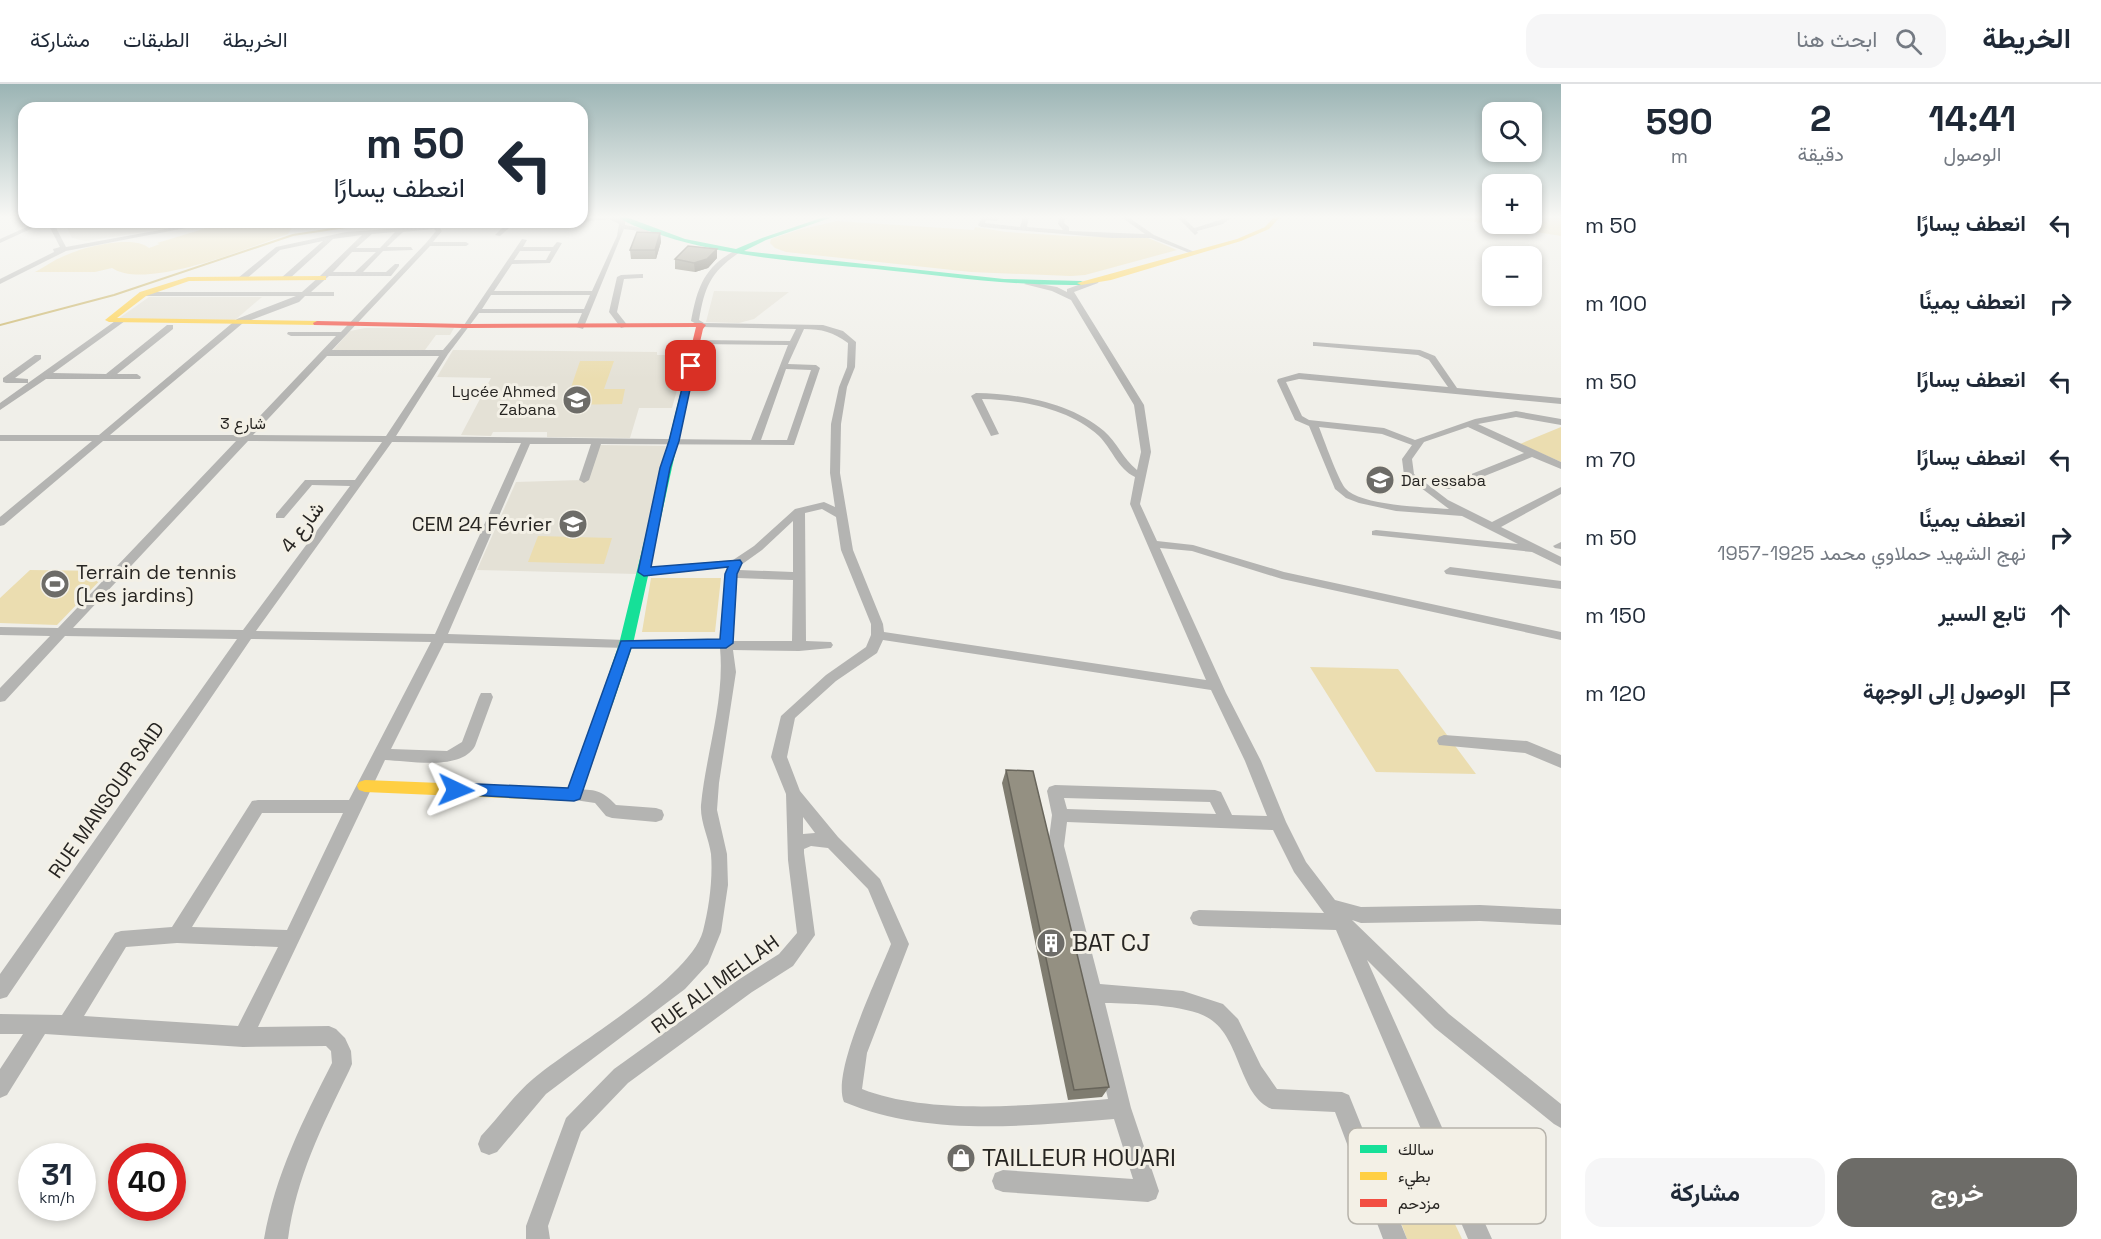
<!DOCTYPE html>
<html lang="ar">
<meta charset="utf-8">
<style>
body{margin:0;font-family:"Space Grotesk",Vazirmatn,sans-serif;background:#f6f6f7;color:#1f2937;direction:rtl;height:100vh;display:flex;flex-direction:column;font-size:22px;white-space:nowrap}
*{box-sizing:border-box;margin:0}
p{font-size:20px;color:#747a83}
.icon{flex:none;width:33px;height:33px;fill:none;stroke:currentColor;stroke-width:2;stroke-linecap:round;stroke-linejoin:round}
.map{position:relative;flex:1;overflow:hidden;direction:ltr}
.drawer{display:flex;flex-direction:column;background:#fff;width:540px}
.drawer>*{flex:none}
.banner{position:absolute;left:18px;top:18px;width:570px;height:126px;border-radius:18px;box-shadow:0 3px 9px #0003;direction:rtl;background:#fff;color:#1f2937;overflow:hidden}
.tools{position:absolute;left:1482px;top:18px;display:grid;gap:12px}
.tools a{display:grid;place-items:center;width:60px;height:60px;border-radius:12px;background:#fff;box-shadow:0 3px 9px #0003;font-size:30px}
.speed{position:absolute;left:18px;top:1059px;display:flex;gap:12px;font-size:30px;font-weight:700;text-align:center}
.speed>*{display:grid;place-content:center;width:78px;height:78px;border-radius:50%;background:#fff;box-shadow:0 3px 9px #0003;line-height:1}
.speed small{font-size:15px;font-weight:400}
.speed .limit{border:9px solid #d22;background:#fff;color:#111}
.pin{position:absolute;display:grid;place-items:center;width:51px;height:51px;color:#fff;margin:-26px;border-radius:12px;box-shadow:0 3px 9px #0006}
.me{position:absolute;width:66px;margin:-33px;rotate:92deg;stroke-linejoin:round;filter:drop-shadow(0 0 4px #0008)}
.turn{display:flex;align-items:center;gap:21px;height:126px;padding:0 24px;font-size:27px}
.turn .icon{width:78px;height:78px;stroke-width:2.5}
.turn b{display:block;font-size:42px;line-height:51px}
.eta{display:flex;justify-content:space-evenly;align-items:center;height:102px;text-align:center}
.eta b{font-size:36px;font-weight:700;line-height:42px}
.button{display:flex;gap:12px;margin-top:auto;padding:12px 24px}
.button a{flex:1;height:69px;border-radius:18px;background:#6d6c68;color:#fff;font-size:24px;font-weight:700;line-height:69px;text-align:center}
.button a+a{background:#f6f6f7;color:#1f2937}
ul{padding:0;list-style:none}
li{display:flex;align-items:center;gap:18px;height:78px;padding:0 24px}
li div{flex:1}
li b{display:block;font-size:22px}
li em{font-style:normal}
header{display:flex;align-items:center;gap:36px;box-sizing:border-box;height:84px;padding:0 30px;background:#fff;border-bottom:2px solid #e0e1e3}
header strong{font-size:28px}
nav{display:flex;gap:33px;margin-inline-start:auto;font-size:21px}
.search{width:420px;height:54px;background:#f6f6f7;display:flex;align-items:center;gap:15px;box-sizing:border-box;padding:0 21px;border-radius:18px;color:#747a83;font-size:22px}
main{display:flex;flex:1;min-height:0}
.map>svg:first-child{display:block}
</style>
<header>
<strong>الخريطة</strong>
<div class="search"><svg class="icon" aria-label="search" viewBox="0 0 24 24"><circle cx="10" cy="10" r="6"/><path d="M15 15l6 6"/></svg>ابحث هنا</div>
<nav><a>الخريطة</a><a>الطبقات</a><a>مشاركة</a></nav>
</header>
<main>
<section class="drawer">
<div class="eta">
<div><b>14:41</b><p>الوصول</p></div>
<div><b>2</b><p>دقيقة</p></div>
<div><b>590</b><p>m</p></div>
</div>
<ul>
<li><svg class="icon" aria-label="left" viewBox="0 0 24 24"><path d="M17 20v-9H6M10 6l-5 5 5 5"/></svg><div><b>انعطف يسارًا</b></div><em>50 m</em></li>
<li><svg class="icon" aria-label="right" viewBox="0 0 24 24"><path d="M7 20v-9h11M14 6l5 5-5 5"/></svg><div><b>انعطف يمينًا</b></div><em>100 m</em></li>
<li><svg class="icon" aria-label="left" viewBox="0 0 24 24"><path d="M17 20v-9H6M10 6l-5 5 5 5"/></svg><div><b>انعطف يسارًا</b></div><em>50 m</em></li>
<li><svg class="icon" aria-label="left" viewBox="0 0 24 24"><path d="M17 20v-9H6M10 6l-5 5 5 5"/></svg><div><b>انعطف يسارًا</b></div><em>70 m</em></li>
<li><svg class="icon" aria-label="right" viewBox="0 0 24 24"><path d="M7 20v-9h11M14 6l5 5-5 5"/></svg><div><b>انعطف يمينًا</b><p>نهج الشهيد حملاوي محمد 1925-1957</p></div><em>50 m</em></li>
<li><svg class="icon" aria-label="ahead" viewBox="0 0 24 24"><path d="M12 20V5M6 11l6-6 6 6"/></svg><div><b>تابع السير</b></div><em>150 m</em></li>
<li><svg class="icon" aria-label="arrive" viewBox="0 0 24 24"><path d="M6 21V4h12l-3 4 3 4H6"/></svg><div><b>الوصول إلى الوجهة</b></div><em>120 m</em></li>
</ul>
<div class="button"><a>خروج</a><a>مشاركة</a></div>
</section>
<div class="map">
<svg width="1561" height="1155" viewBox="0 0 1561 1155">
<rect width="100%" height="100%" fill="#f0efe9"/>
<!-- built -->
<path fill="#e4e1d6" d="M64 138H166L171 144 86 157 72 154Z
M714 207 789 208 754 235 739 239 706 238Z
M149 213H262L235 236 118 235Z
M365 244H454L450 251H436L425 266H333L350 247Z
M453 266 657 268V271H687L672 324H639L630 354 547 353V348H493L491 352 461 351 491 294 437 293Z
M599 361 666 362 637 490 477 486 516 398 581 396Z"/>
<!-- green -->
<path fill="#ebddb0" d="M1445 133H1492V140H1532V133H1561V152Z
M837 137 974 146 975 143 1006 148 1069 152 1148 154 1177 166 1085 191 1071 192 971 188 786 168 775 164 770 159 771 155 798 146Z
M236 138H284L293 142 288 150C250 163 146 207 112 184L95 188H35C46 182 57 174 69 170 87 162 134 151 149 164L160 160 157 159 210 143 214 144Z
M580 277H614L604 305H625L622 320 565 321Z
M1561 343V378L1520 360Z
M538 452 612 454 604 480 528 478Z
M30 486 109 487 57 541 0 539V514Z
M651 494H721L715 548H642Z
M1310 583 1398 585 1476 690 1376 688Z
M1395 1122 1447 1123 1462 1155H1407Z"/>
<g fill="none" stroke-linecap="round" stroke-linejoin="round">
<!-- stream -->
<path stroke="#c9b365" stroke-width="2" d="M0 241 114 211 293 151 379 138"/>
<!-- street -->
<path fill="#b4b4b2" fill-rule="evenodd" d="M614 133 620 135 621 133H625V141L651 146 648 148 624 145 583 245 576 243 582 229H479L448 270 396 352 751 356 788 261 697 260 693 258 697 256 790 257 796 245 702 243 691 237C696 211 701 190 723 174 729 170 734 166 740 166V168C711 188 705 201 699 236L704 239 823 241 843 247 856 258 855 283 847 303 841 340 840 389 853 466 883 540 884 548 1206 596 1130 420 1135 393C1118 385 1112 365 1099 352 1069 324 1021 316 982 315L999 350 991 352 971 312 976 309C1020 310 1069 318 1104 347 1117 358 1123 375 1137 386L1141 368 1134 321 1071 216 1052 207 1024 200 1028 198 1057 203 1067 208V205L1095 195 1099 197 1098 199 1074 208 1144 321 1151 368 1140 420 1157 457 1193 461 1284 488 1561 548V556L1282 495 1192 467 1160 464 1226 609 1261 677 1286 738 1306 778 1335 816 1361 823 1480 821 1561 825V841L1480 837 1361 839 1352 836 1449 930 1561 1020V1044L1554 1040 1435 944 1367 876 1492 1155H1468L1336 846 1199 842 1193 840 1190 834 1193 828 1199 826 1324 829 1294 788 1273 746 1067 738 1064 762 1100 900 1183 907 1223 920 1238 935 1261 982 1277 1005 1342 1008 1349 1011 1407 1155H1383L1335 1028 1272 1025C1239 1012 1241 955 1210 935 1188 920 1132 920 1105 919L1131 1024 1159 1107 1156 1115 1148 1118 1003 1108 995 1105 992 1097 995 1089 1003 1086 1133 1095 1114 1035C1025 1042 928 1053 844 1018 831 988 878 893 891 860L868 805 828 764 811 762 804 765V769L815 851 793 882 752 908 628 999 581 1048 548 1142 550 1155H526V1142L566 1034 614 985 738 896 779 870 797 849 788 776 786 710 771 673 781 632 826 591 866 563 871 551V540L841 466 836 433 822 425 805 429 806 557 831 558 833 561 831 564 799 567 733 566 736 588 719 699 717 726 727 770 728 801 721 848 708 880 685 905 546 1010 497 1068 489 1071 481 1068 478 1060 481 1052C498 1034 514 1011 533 995 574 960 690 895 703 847 709 824 713 795 711 770 709 754 700 738 701 721 706 669 725 616 720 564H626L444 559 391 665 447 667 462 658 479 613 481 609H491L493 613 475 662C461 687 410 677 385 676L258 943 329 942 336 945 345 954 351 967 352 980 349 987C322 1042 296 1094 288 1155H264C275 1091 303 1036 332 979L331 967 326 962 243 963 45 950 7 1011 0 1014V985L23 950H0V930L62 931 115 849 121 847 172 843 252 717 258 716H349L431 558 251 555 7 913 0 915V890L237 555 65 552 5 617 0 618V604L50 552 0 551V543L58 544 236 357H103L4 441 0 442V433L92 357H0V351H99L237 235 296 212H143L139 210 140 208H302L320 192 362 151 333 155 288 196 281 194 323 157 280 166 245 196 238 194 276 163 346 148 432 142 425 138C437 138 436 139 442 147L433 158H466L469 160 466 162H430L332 266H443L464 241 522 155 527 156 523 163H553L557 158 562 159 550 179 512 180 494 207H592L617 152 619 140 609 135 582 138V134ZM434 145 436 147 426 159 341 248H288L287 250 291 252H336L242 351H110L243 239 299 218 305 212H334V208H311L329 192H391L399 182V180H395L386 188H363L383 167 413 166 411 163H387L403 148ZM395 148 380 164H356L372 150ZM520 167H551L546 176H514ZM352 168H376L355 188H333ZM491 211H590L584 225H482ZM804 245C822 245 833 248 848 259L847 283 839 303 831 340 830 389 835 423 824 418 795 425 754 462 733 476 644 484 638 488 644 492 728 483 725 490 720 555 626 556 448 550 530 360H591L579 396 584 399 589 396 601 360 794 361 820 284 816 281 788 280ZM327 272H439L386 352 253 351ZM786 285 811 286 787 356H761ZM248 357 382 358 355 396H305L276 430V434H284L312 401 350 402 243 546 73 544ZM392 358 521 359 435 550 256 547ZM793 437V488L739 486 741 481 762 466ZM737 494 793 496 792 557H733ZM883 556 1211 606 1245 677 1267 732 1232 731 1221 708 1215 706 1055 701 1049 703 1047 707 1052 731 1048 762 1108 1015C1036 1021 930 1032 862 1005L867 969 909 860 880 795 838 753 800 707 787 673 795 634 836 597 877 569ZM1064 714 1210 718 1216 730 1067 725ZM262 729H343L287 846 192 843ZM803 733 815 749 803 750ZM177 859 278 863 238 942 84 932 126 863Z
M982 133H1000L997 137 986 136 985 139 1020 143 1023 133H1029L1027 143 1063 146 1058 140 1059 133H1065L1064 139 1069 143V147L1145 150 1121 133H1128L1154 151 1197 169 1192 170 1151 154H1111L981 143 978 141Z
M1177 133H1183L1194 144C1203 142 1226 133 1232 133L1223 140 1197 147 1198 149 1195 151Z
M38 138H46L0 159V155Z
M47 138H53L66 163 204 138H217L66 167 0 200V195L54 168 53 165 60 163Z
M532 138H558L509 144 500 152 495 151 505 141Z
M643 190V194H640L624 195 617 228 628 242 621 244 609 228 617 193 621 191Z
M118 235 125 237 53 289 106 290 167 241H173V245L117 290H137L141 293 140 295H46L0 326V319L28 299H6L3 298V294L35 271H41V275L15 294 28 295V299Z
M1313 258 1420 266 1435 272 1457 304 1561 314V320L1299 295 1286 298 1302 332 1309 336 1384 344 1415 356 1475 335 1516 327 1561 335V341L1516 333 1478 340 1561 378V385L1532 373 1452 405H1444V401L1524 369 1468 343 1424 358 1412 375 1414 390 1448 416 1492 438 1561 403V410L1501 443 1561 473V482L1532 468 1372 451V447L1376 446 1518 460 1462 432 1396 427 1359 419 1346 414 1335 405 1309 342 1295 336 1277 297 1278 295 1299 289 1448 303 1429 276 1418 271 1316 262H1313ZM1319 343 1382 350 1412 361 1402 375 1404 391 1449 425C1425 423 1360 422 1345 404 1338 395 1324 356 1319 343Z
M1561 458V465L1555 464 1553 462Z
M1450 483 1561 497V505L1446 490 1444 487Z
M1444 651 1527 657 1561 671V684L1525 669 1439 661 1437 657 1439 653Z
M574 705C595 706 601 705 616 721L656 724 662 726 664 731 662 736 656 738 612 734 606 732 595 719 568 715 566 711 568 707Z"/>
<!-- fast -->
<path fill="#16e098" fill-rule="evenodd" d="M618 133H626L685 155 736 165 762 154 824 133H833L766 156 744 167 1004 195 1081 197 1085 199 1081 201C1012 202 945 192 876 185 805 178 733 174 664 152 649 147 631 142 618 133Z
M687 282 694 284 633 560 613 619 611 623H601L599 619 619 560Z"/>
<!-- slow -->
<path fill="#ffcf43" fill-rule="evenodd" d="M1274 133H1280L1269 145 1241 157 1111 196 1081 201 1077 199 1237 155 1265 143Z
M323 192H326V196L189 197 146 212 117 234 320 237 321 239 317 241 109 238 105 236 140 208 188 193Z
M606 614 611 615 613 619 580 715 574 717 365 708 359 706 357 702 359 698 365 696 568 704 599 619 601 615Z"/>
<!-- jam -->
<path fill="#f24e42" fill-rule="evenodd" d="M317 237 467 240 702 239 706 241 703 245 694 284 690 287 686 284 696 243 467 244 314 241 313 239Z"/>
</g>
<!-- wall -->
<path fill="#7f7c70" d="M660 149 661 158 656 175H631L630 166Z
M717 165V174L708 184 695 188 675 185V175Z
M1006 686 1109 1003 1102 1013 1068 1016 1002 699Z"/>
<!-- shaded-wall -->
<path fill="#68655b" d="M660 149 661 158 656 175 655 166Z
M717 165V174L708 184 695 188 694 179Z"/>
<!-- building -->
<path fill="#949082" stroke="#68655b" stroke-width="1.5" d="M637 148 660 149 655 166H630Z
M688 162 717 165 707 175 694 179 675 175Z
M1006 686 1033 687 1109 1003 1074 1006Z"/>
<!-- sky -->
<linearGradient id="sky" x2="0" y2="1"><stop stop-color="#9bb4b4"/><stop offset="0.45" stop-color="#f8f8f5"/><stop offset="1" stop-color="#f8f8f5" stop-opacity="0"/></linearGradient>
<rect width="1561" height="295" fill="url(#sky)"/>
<!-- route -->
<path fill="#1a73e8" stroke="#114b97" stroke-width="1.5" d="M688 280 695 282 679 357 670 384 651 483 740 476 742 479 737 490 733 559 726 564H631L580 715 574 717 451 710 449 706 451 701 456 699 568 704 621 557 720 555 725 490 728 483 644 492 638 488 660 384 669 357Z"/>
<!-- icons -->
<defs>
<g id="school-disc" transform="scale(1.5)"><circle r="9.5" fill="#6d6c68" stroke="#f3f0e6"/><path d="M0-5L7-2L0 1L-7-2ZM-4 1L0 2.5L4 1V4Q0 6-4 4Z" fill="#fff"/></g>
<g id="stadium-disc" transform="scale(1.5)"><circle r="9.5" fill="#6d6c68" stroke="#f3f0e6"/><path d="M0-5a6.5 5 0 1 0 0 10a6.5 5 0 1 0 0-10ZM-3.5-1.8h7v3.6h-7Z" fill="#fff"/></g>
<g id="building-disc" transform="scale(1.5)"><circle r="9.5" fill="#6d6c68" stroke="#f3f0e6"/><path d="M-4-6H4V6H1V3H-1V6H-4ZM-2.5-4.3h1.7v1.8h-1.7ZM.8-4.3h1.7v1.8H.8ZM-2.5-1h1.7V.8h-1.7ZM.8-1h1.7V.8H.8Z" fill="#fff"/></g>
<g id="shop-disc" transform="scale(1.5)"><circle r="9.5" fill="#6d6c68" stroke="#f3f0e6"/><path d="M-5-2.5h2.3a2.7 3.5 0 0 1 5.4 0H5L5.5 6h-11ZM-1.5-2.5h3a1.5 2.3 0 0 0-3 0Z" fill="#fff"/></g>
</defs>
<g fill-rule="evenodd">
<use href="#school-disc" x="577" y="316"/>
<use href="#school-disc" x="1380" y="396"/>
<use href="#school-disc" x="573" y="440"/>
<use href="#stadium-disc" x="55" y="500"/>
<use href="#building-disc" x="1051" y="859"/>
<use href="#shop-disc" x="961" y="1074"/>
</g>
<g text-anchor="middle" stroke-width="6" stroke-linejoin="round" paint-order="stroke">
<!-- far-poi labels -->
<g font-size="16" fill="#272522" stroke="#f3f0e6" text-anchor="end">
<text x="556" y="313">Lycée Ahmed<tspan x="556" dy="18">Zabana</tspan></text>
<text x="1401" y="402" text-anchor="start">Dar essaba</text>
</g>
<!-- far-street labels -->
<g font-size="16" fill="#272522" stroke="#f3f0e6">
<text x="243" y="345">شارع 3</text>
</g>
<!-- poi labels -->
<g font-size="20" fill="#272522" stroke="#f3f0e6" text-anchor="end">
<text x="552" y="447">CEM 24 Février</text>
<text x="76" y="495" text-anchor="start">Terrain de tennis<tspan x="76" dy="23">(Les jardins)</tspan></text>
</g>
<!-- street labels -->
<g font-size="20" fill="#272522" stroke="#f3f0e6">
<text transform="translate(302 443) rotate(-53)" y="7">شارع 4</text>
<text transform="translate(106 716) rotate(-55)" y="7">RUE MANSOUR SAID</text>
<text transform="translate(715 900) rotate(-36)" y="7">RUE ALI MELLAH</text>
</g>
<!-- near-poi labels -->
<g font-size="24" fill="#272522" stroke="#f3f0e6" text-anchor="start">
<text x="1072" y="867">BAT CJ</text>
<text x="982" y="1082">TAILLEUR HOUARI</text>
</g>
</g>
<!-- legend -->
<rect x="1348" y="1044" width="198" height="96" rx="9" fill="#f3f0e6" stroke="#b6b3ab" stroke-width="1.5"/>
<rect x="1360" y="1061" width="27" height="8" fill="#16e098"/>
<rect x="1360" y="1088" width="27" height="8" fill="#ffcf43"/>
<rect x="1360" y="1115" width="27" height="8" fill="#f24e42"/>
<g font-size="16" fill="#272522">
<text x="1398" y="1071">سالك</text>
<text x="1398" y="1098">بطيء</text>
<text x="1398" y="1125">مزدحم</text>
</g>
</svg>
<div class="tools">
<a><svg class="icon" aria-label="search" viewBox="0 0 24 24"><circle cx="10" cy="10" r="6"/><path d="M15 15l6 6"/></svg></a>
<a>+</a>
<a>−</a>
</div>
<div class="speed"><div>31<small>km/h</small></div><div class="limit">40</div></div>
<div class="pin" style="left:691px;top:282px;background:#d93025"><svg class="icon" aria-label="arrive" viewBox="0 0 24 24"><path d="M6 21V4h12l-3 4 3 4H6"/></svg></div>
<svg class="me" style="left:456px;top:706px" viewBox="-20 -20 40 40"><path d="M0-17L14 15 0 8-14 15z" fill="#1a73e8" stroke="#fff" stroke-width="4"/></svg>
<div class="banner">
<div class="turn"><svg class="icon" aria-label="left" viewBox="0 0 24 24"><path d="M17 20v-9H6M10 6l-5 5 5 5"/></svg><div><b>50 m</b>انعطف يسارًا</div></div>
</div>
</div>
</main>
